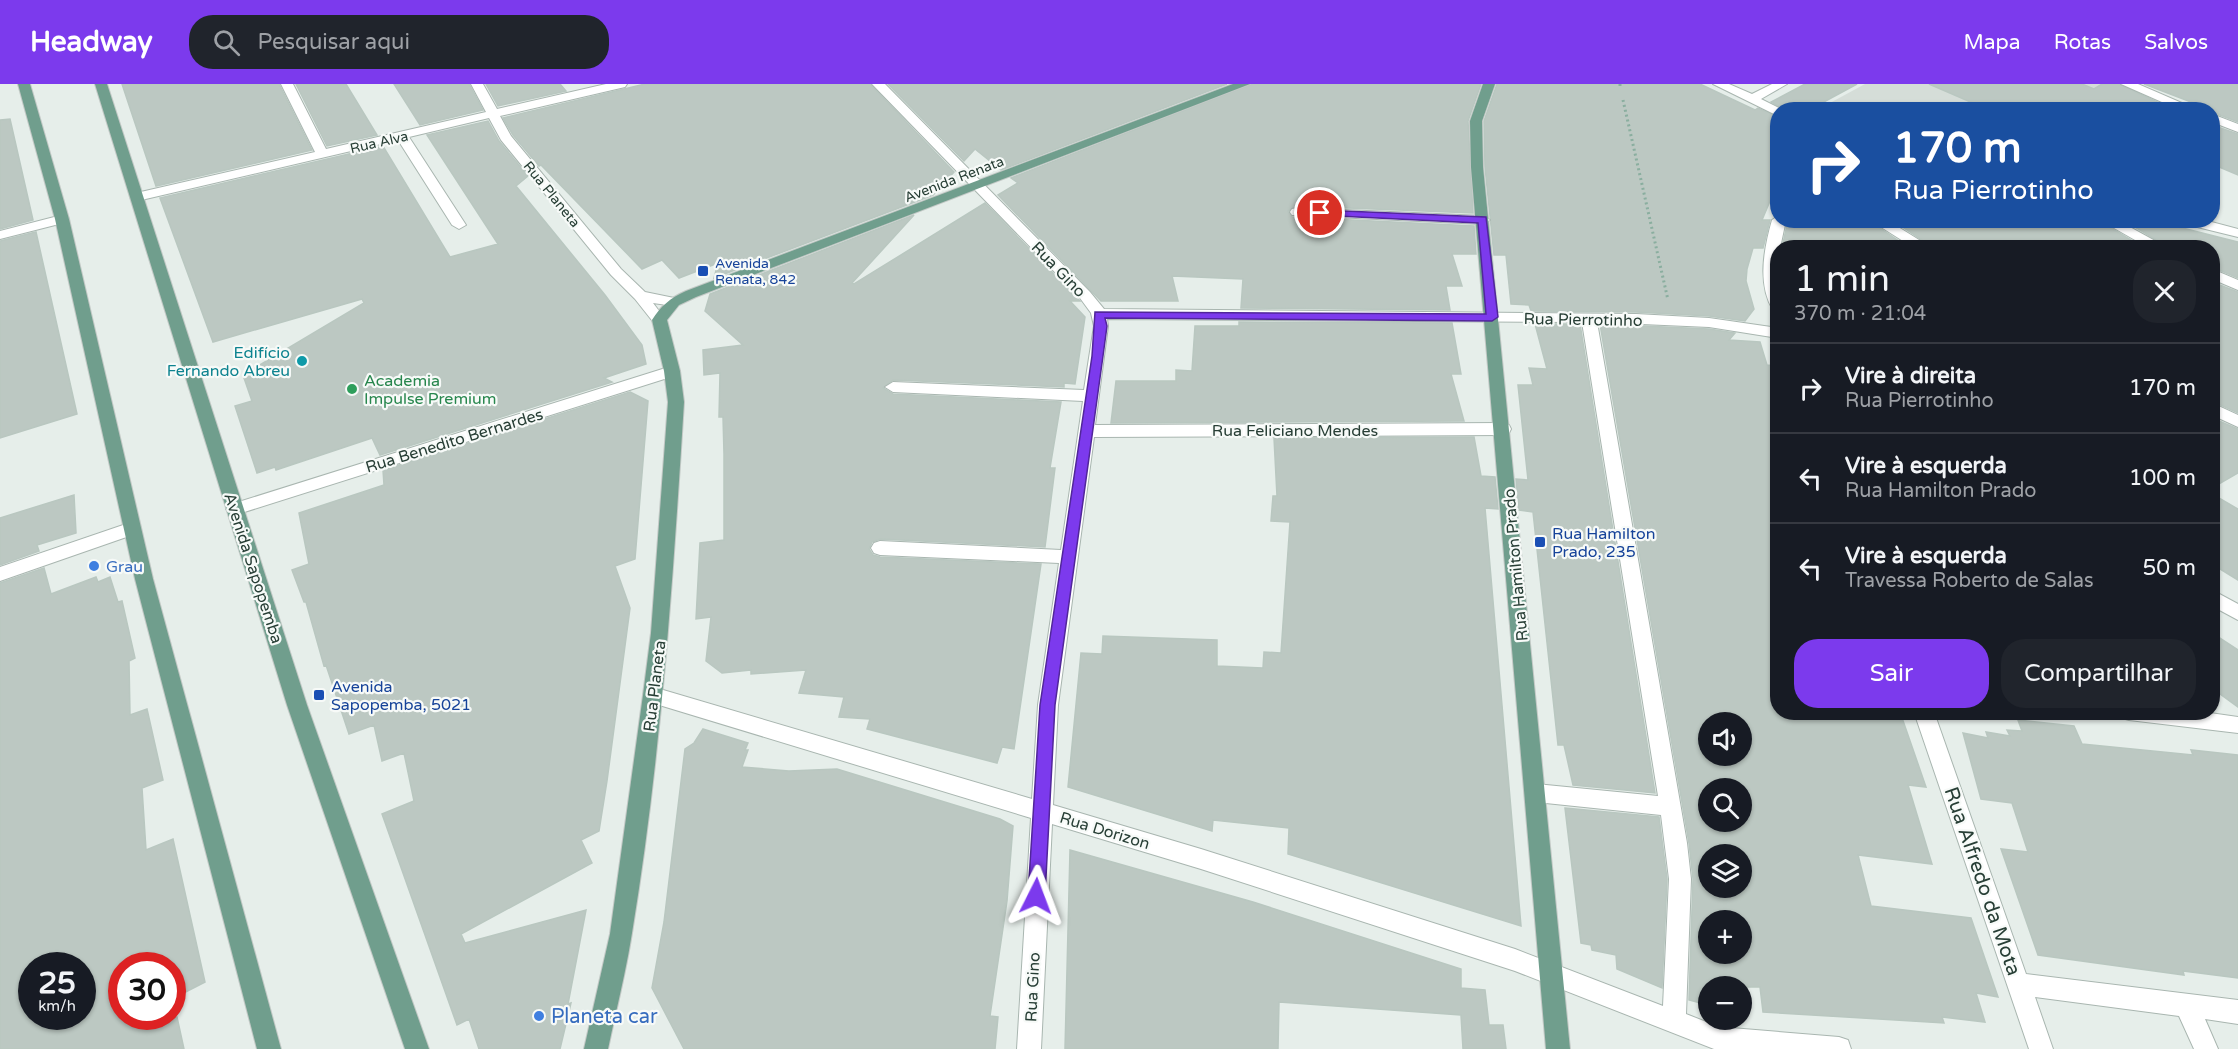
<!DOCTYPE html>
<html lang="pt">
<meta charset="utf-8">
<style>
body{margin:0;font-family:"Varela Round",sans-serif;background:#20242c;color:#f1f3f6;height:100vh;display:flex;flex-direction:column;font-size:22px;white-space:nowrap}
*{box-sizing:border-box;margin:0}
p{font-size:20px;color:#9ea1a6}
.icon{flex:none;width:33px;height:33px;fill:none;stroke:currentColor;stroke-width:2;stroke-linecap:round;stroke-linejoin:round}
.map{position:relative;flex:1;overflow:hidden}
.sheet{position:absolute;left:1770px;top:156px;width:450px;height:480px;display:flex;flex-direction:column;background:#171b24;border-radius:24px;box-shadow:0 2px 4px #0004}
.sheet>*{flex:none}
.guide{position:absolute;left:1770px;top:18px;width:450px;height:126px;border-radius:24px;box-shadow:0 2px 4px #0004;background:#1a4fa0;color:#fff;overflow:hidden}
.tools{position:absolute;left:1698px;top:628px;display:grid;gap:12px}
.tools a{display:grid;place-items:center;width:54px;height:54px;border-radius:50%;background:#171b24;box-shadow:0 2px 4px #0004;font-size:30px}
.speed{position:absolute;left:18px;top:868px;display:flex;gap:12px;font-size:30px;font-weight:700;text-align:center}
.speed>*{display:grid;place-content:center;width:78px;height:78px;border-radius:50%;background:#171b24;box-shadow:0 2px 4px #0004;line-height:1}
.speed small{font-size:15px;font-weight:400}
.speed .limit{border:9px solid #d22;background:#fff;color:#111}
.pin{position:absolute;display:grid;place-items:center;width:51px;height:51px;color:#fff;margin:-26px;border:3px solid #fff;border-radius:50%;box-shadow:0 2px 6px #0007}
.me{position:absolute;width:66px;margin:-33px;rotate:3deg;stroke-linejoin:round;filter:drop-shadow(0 0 4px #0008)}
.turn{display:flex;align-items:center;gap:21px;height:126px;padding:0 24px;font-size:27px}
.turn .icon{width:78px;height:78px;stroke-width:2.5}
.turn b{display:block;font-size:42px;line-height:51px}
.round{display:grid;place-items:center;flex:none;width:63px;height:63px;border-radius:24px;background:#20242c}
.summary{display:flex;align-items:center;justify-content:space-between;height:102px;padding:0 24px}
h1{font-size:36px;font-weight:600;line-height:45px}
.primary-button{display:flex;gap:12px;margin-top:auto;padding:12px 24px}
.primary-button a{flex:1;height:69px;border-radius:24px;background:#7c3aed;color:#fff;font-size:24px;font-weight:600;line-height:69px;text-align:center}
.primary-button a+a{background:#20242c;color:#f1f3f6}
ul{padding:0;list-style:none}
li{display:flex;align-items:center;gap:18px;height:90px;padding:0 24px;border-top:2px solid #363941}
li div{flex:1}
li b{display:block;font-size:22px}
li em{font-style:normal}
header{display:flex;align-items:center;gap:36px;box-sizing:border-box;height:84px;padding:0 30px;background:#7c3aed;color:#fff}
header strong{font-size:28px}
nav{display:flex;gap:33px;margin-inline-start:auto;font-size:21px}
.search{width:420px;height:54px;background:#20242c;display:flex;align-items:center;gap:15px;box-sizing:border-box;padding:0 21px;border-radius:24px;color:#9ea1a6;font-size:22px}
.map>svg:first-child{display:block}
</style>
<header>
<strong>Headway</strong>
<div class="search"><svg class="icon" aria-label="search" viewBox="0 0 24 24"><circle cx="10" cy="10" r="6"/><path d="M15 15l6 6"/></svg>Pesquisar aqui</div>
<nav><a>Mapa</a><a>Rotas</a><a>Salvos</a></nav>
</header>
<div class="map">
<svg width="2238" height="965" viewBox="0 0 2238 965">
<rect width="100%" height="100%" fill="#e6eeea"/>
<!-- built -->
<path fill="#d5ddd8" d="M1865 0H2107L2171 25 1817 26Z"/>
<!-- building -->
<path fill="#bcc8c2" stroke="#b9c7c0" stroke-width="1.5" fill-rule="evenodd" d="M122 0H279L312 66 156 102Z
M296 0H346L377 51 327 62Z
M394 0H469L483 26 420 41Z
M486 0H560L566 7 498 22Z
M645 0H870L954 88 933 111 714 194 718 179 679 194 662 176 642 185 541 81 539 82 513 51 503 34Z
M888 0H1227L1001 86 975 65 964 77Z
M1252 0H1481L1468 37 1473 129 1297 122 1288 127 1292 133 1474 142 1476 170H1452L1462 202H1446L1450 226 1241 224 1243 195 1172 192 1178 217H1101L998 111 1018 99 1011 94Z
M1497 0H1700L1755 26 1758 24 1778 33V42L1772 45 1778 46V98L1762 136H1770L1763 164H1753L1747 185 1746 197 1754 225 1745 237 1709 232 1636 228 1531 227 1529 221 1511 220 1506 171H1494L1485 83 1484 37Z
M1805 0H1857L1809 26H1785L1771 18Z
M1929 0H2082L2094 5 2102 0H2119L2157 18 2146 26H1989Z
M2144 0H2238V38L2212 28V26Z
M10 35 33 136 0 145V36Z
M488 37 499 57 528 92 516 102 605 211 642 261 646 280 604 294 612 298 380 371 372 354 276 386 275 383 257 389 235 322 252 317 243 291 364 219 362 215 213 258 160 114 383 62 450 173 498 160 427 51Z
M2212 41 2238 50V91L2212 80Z
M985 119 1080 217H1070L1085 233 1075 300 1064 299V303L893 296 883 304 893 310 1061 318 1050 384H1055L1045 463 880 455 872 458 869 465 873 471 880 473 1041 480 1014 665 1002 663 997 679 867 645 870 635 839 633 844 613 799 609 806 586 751 590V586L722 589 706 577 711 533 696 535 700 459 724 456V370L723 333H719L720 289 704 291 703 266 743 261 705 227 710 210 914 131 852 199 854 200Z
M1788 136H1868L1909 164H1782Z
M1892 136H2098L2144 164H1934Z
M2123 136H2151L2238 158V194L2212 183V164H2170Z
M36 148 77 330 0 354V157Z
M2212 198 2238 208V329L2212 317Z
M1239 238 1452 239 1461 290H1451L1464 337 1111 339 1116 297H1176V286L1192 287 1195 242H1239Z
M1535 240H1580L1655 709 1573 701 1564 661H1558L1533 428 1519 426 1516 395 1528 396 1518 301H1533L1529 284 1547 285Z
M1600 240 1709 245 1735 249 1729 256 1760 258 1767 281 1778 282V628H1900L1926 703 1908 701 1932 780 1858 771 1871 822 1971 834 1998 913 1976 909 1985 938 1942 933 1944 939 1763 928 1760 903H1708V921L1689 916 1693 795 1689 759ZM1708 639H1742V672H1708ZM1708 705H1742V738H1708ZM1708 771H1742V804H1708ZM1708 837H1742V870H1708Z
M630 308 648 317 635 475 615 482 630 524 607 697 599 747 581 756 592 779 461 850 465 859 586 826 568 920 571 919 560 965H479L469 935 457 941 382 730 414 717 404 669 382 677 374 641 349 650 326 581 324 582 306 518H304L292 486 309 480 299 429 384 401 383 386Z
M2212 334 2238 345V389L2212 404Z
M1474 353 1481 392 1495 393 1498 425 1485 424 1521 842 1288 770 1289 744 1213 736 1212 747 1068 703 1081 569 1102 570 1103 552 1217 556V582L1263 584 1264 568 1281 569 1290 438 1271 437 1273 412H1277L1274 354Z
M2212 410 2238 425V496L2212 480Z
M74 411 76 449 37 461 39 467 0 481V434Z
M44 484 51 510 96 493 98 498 110 493 118 518 122 517 135 574 129 577 130 631 147 625 163 696 142 704 146 766 173 755 205 898 172 915V882H122V933H177L184 965H0V499ZM32 882H82V933H32Z
M2212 549 2238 566V623L2212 604Z
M2018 636 2074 642 2082 660 2193 671 2191 666 2238 671V894L2183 887 2184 891 2038 871 2001 765 2028 768 2012 719 1981 715 1963 649 1988 654 1986 648 2010 652 2007 646 2022 647Z
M703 645 748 659 745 666H748L742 683 789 687 837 685 1000 735 1013 742 1007 817 990 932 998 933 995 965H684L652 904 664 838 685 665 694 659Z
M1565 724 1659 733 1667 795 1662 904 1617 885 1616 871 1592 866 1591 861 1581 859Z
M1070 766 1253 818 1461 885V904L1485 906 1489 941H1503L1506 965H1463L1461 931 1279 918 1278 965H1065Z"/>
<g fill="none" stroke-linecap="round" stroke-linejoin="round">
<!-- minor casing -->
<g stroke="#a9b6b0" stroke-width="2">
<path id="minor" d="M281 0H293L326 65 486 28 471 0H483L497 25 606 0H627L625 3 500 32 511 52 621 185 645 208 679 215 681 218 674 222 653 219 666 236 664 239H654L635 215 611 191 501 56 489 34 409 53 466 141 459 145 452 141 398 56 137 117 132 116 130 113 132 110 315 68Z
M872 0H885L1090 208 1104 225 1636 230 1709 234 1778 244V254L1709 243 1597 238 1687 759 1691 795 1686 930 1719 943 1839 953 1848 956 1851 965H1714L1515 887 1201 785 1052 740 1041 965H1017L1031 734 646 617 643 611 646 605 653 603 1032 715 1038 621 1059 479 880 471 874 469 871 464 874 459 880 457 1061 466 1083 317 893 308 885 303 893 298 1084 306 1094 242 1091 229 1080 214ZM1107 235 1582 238 1658 712 1536 700 1529 703 1526 709 1529 715 1536 718 1661 731 1669 795 1663 922 1515 865 1201 765 1053 721 1058 621 1094 353 1503 351 1509 349 1511 345 1509 341 1503 339 1095 341 1108 242Z
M1713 0H1729L1752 10 1772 0H1787L1761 15 1783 26H1778V31L1774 30Z
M2121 0H2138L2198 26H2180Z
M2212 30 2238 40V48L2212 38Z
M1297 124 1483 132 1490 136 1483 140 1292 131 1290 128 1292 125Z
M62 131 67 132 69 135 67 138 0 155V147Z
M1778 132V136H1786L1780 164H1778V227L1773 226C1757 200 1764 164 1772 136Z
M1870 136H1887L1932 164H1914Z
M2100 136H2117L2168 164H2149Z
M2180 136H2204L2238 145V153L2181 139Z
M2212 185 2238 196V206L2212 195Z
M672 282 680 287 677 291 235 431 229 429 226 425 229 421Z
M2212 319 2238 331V343L2212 331Z
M132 438 138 439 141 444 138 449 0 497V483Z
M2212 506 2238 520V536L2212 522Z
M1914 628H1934L2026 890 2238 916V940L2205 935 2218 965H2194L2179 932 2035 913 2053 965H2029Z
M2119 628H2203L2238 633V649L2129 636 2122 634Z"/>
</g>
<!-- major casing -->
<g stroke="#c3c9c6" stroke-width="2">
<path id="major" d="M18 0H30L69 135 153 495 281 965H257L135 495 55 135Z
M95 0H107L307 621 429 965H405L287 621Z
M1233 0H1250L696 213 679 221 667 236 680 287 684 318C673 496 661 673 632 849 626 888 616 926 608 965H584L610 850 643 611 651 549 668 318 664 287 652 236C661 222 670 214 686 207Z
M1483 0H1495L1482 37 1483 83 1570 965H1546L1471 83 1470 37Z"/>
</g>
<!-- path -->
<path stroke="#8aae9f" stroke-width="3" stroke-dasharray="2 3" stroke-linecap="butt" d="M1620 0V4
M1623 16 1668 216"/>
<!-- minor -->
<use href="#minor" fill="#fff" fill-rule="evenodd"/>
<!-- major -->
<use href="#major" fill="#709e8d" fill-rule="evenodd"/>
</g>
<!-- route -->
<path fill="#7c3aed" stroke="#51269a" stroke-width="1.5" d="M1320 126 1486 133 1498 233 1492 237 1105 234 1107 242 1103 272 1055 621 1045 812 1042 818 1036 820 1030 818 1028 812 1040 621 1092 272 1095 228 1486 230 1478 139 1317 131 1315 129Z"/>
<!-- markers -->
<g fill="#1a4fb4" stroke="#f7faf8" stroke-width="2">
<rect x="697" y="181" width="12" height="12" rx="3"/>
<rect x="1534" y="452" width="12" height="12" rx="3"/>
<rect x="313" y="605" width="12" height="12" rx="3"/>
</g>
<circle fill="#0f9aa8" stroke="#f7faf8" stroke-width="2" cx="302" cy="277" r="6"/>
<circle fill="#2e9e5b" stroke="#f7faf8" stroke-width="2" cx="352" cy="305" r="6"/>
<g fill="#3f7fe0" stroke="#f7faf8" stroke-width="2">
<circle cx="94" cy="482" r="6"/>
<circle cx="539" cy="932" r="6"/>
</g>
<g text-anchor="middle" stroke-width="4.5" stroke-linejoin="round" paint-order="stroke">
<!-- far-street labels -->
<g font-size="14" fill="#273e35" stroke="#f7faf8">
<text transform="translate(379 58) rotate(-13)" y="5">Rua Alva</text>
<text transform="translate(954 95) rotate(-21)" y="5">Avenida Renata</text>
<text transform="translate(552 110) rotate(51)" y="5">Rua Planeta</text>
</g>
<!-- far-transit labels -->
<g font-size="14" fill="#164399" stroke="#f7faf8" text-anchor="start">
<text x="715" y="184">Avenida<tspan x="715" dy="16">Renata, 842</tspan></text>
</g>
<!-- street labels -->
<g font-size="16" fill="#273e35" stroke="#f7faf8">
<text transform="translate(1059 185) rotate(46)" y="6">Rua Gino</text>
<text transform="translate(1583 235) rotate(1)" y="6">Rua Pierrotinho</text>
<text x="1295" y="352">Rua Feliciano Mendes</text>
<text transform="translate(454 356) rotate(-17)" y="6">Rua Benedito Bernardes</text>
<text transform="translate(1515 481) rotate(-95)" y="6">Rua Hamilton Prado</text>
<text transform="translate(254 484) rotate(72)" y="6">Avenida Sapopemba</text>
<text transform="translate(654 602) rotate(-83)" y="6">Rua Planeta</text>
<text transform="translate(1105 746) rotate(17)" y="6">Rua Dorizon</text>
<text transform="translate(1032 903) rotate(-87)" y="6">Rua Gino</text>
</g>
<!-- culture labels -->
<g font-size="16" fill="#0d838f" stroke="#f7faf8" text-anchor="end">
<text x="290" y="274">Edifício<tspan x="290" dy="18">Fernando Abreu</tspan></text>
</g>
<!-- leisure labels -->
<g font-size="16" fill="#27864d" stroke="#f7faf8" text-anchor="start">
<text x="364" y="302">Academia<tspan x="364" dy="18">Impulse Premium</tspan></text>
</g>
<!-- transit labels -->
<g font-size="16" fill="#164399" stroke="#f7faf8" text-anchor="start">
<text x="1552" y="455">Rua Hamilton<tspan x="1552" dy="18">Prado, 235</tspan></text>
<text x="331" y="608">Avenida<tspan x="331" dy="18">Sapopemba, 5021</tspan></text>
</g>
<!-- shop labels -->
<g font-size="16" fill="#366cbe" stroke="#f7faf8" text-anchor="start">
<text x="106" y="488">Grau</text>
</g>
<!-- near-street labels -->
<g font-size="20" fill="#273e35" stroke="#f7faf8">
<text transform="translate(1983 797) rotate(71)" y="7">Rua Alfredo da Mota</text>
</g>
<!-- near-shop labels -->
<g font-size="20" fill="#366cbe" stroke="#f7faf8" text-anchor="start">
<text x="551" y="939">Planeta car</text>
</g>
</g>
</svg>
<div class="tools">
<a><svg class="icon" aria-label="sound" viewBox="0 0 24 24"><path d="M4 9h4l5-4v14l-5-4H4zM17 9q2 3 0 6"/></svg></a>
<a><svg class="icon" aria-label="search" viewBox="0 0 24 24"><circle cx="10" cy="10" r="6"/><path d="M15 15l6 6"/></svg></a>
<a><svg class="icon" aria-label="layers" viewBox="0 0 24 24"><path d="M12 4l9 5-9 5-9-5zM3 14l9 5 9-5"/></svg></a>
<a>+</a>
<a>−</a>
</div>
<div class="speed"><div>25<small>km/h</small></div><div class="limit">30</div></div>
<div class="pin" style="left:1320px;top:129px;background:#d93025"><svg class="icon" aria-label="arrive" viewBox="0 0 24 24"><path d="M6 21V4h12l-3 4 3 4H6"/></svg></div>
<svg class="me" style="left:1036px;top:812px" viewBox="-20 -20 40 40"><path d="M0-17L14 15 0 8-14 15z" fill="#7c3aed" stroke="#fff" stroke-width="4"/></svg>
<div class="guide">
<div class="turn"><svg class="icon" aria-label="right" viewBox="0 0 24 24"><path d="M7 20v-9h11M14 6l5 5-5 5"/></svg><div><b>170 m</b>Rua Pierrotinho</div></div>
</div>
<section class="sheet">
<div class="summary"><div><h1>1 min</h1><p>370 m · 21:04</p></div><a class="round"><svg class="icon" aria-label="close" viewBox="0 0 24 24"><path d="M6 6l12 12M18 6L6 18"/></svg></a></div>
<ul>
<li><svg class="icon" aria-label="right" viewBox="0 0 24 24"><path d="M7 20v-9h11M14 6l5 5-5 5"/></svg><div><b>Vire à direita</b><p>Rua Pierrotinho</p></div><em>170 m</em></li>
<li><svg class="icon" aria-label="left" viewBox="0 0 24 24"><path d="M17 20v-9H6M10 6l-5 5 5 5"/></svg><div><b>Vire à esquerda</b><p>Rua Hamilton Prado</p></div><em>100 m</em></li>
<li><svg class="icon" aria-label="left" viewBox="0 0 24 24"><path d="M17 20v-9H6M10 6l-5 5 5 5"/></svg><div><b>Vire à esquerda</b><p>Travessa Roberto de Salas</p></div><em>50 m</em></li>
</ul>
<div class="primary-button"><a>Sair</a><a>Compartilhar</a></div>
</section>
</div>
